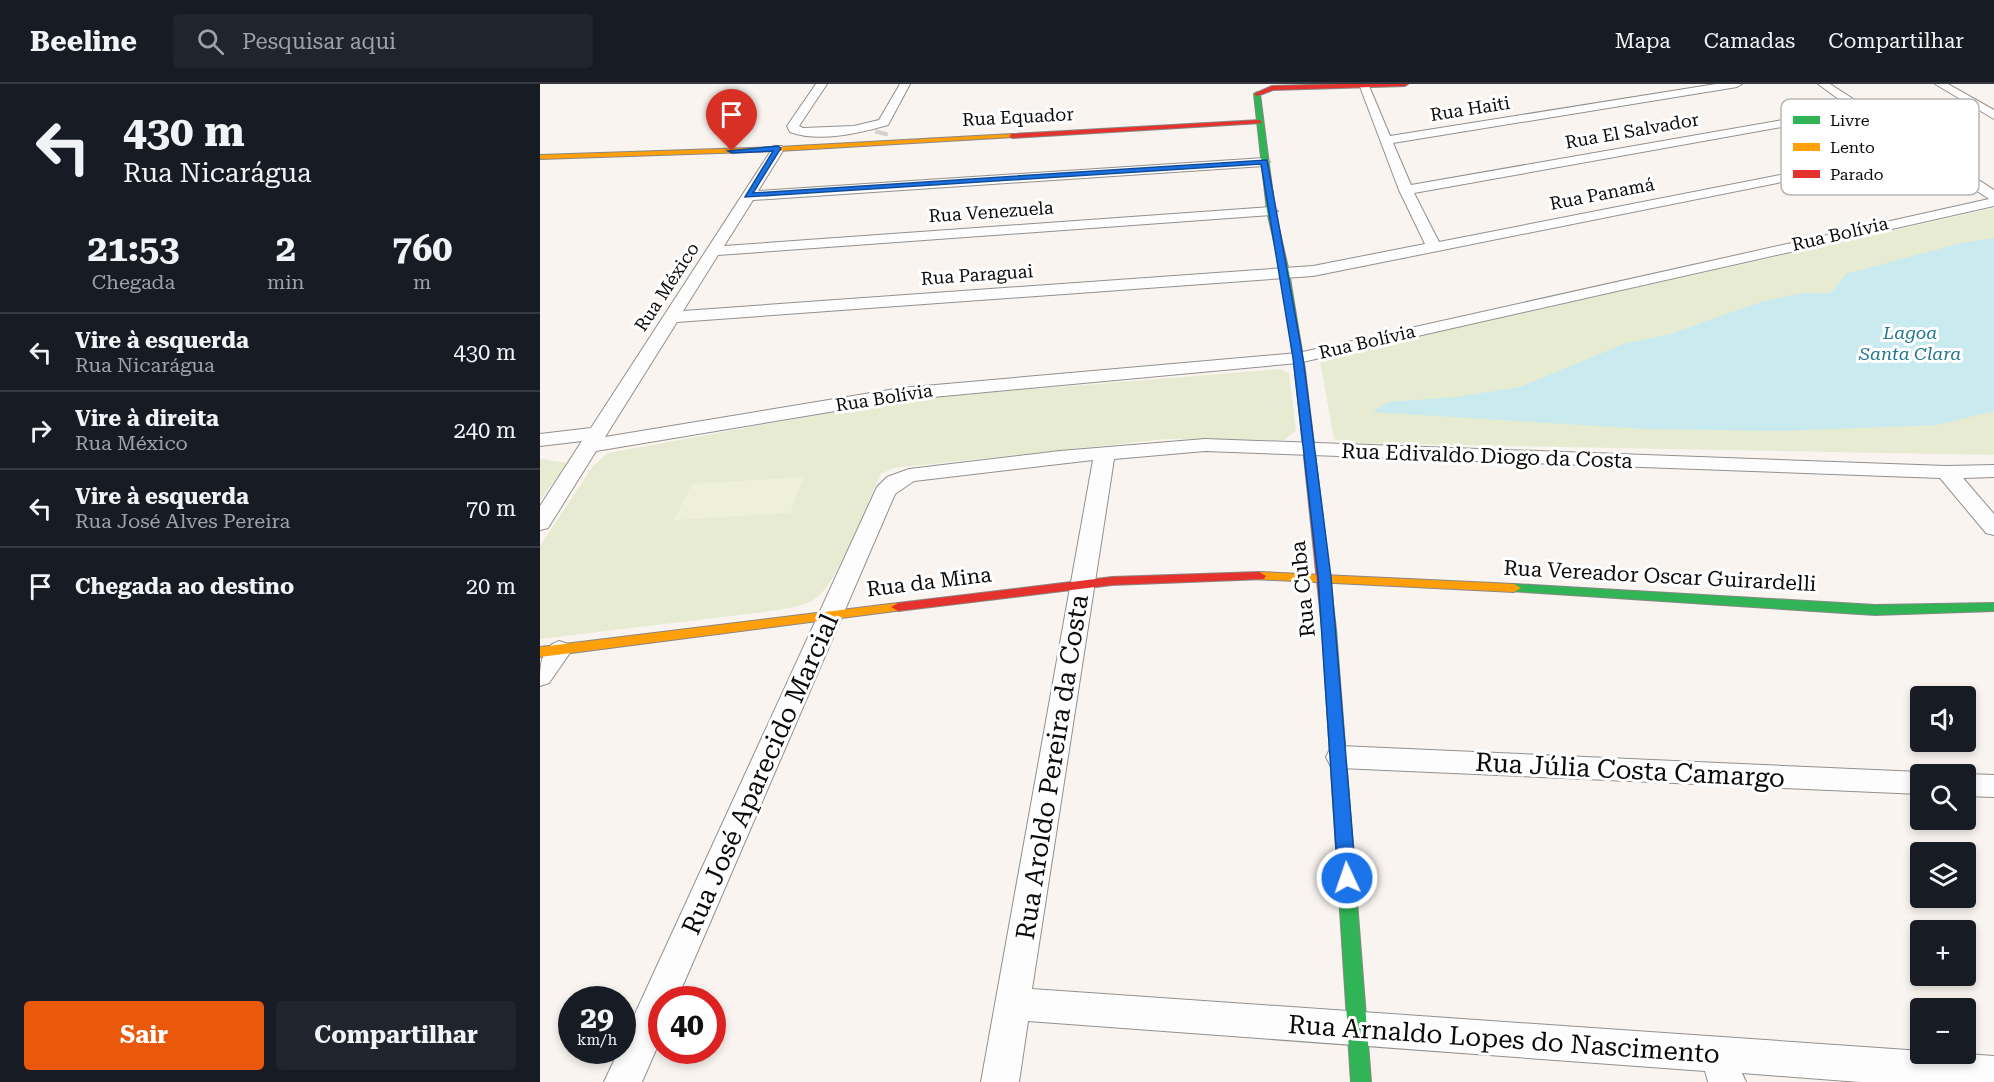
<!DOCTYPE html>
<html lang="pt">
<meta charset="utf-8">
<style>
body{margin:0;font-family:"Roboto Serif",serif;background:#20242c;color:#f1f3f6;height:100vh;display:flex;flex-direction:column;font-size:22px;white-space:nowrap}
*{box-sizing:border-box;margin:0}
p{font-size:20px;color:#9ea1a6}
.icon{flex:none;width:33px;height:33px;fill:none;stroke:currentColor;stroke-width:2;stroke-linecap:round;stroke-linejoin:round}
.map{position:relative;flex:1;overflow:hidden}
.sheet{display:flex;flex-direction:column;background:#171b24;width:540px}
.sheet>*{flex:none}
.banner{background:#171b24;color:#f1f3f6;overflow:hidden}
.fabs{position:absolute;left:1370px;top:602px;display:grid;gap:12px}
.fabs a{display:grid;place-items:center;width:66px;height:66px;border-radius:6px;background:#171b24;box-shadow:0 3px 9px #0003;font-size:30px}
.speed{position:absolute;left:18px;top:902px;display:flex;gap:12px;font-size:30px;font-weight:700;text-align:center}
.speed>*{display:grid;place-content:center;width:78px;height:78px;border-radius:50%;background:#171b24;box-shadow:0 3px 9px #0003;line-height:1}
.speed small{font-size:15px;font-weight:400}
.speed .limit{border:9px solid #d22;background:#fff;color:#111}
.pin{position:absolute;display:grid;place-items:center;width:51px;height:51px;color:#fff;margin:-62px -26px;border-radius:50% 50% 50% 0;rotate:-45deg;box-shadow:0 0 6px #0007}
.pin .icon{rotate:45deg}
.me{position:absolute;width:66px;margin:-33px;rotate:357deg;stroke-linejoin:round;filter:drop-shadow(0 0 4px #0008)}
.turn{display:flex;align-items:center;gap:21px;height:126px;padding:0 24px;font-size:27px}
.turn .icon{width:78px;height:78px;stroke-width:2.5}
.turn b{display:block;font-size:42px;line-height:51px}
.eta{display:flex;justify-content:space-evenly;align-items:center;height:102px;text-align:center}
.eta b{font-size:36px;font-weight:700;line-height:42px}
.button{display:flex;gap:12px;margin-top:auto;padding:12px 24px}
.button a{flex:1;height:69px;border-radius:6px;background:#ea580c;color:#fff;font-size:24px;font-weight:700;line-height:69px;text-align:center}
.button a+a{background:#20242c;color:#f1f3f6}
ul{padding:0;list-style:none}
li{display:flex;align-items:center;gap:18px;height:78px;padding:0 24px;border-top:2px solid #363941}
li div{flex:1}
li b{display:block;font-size:22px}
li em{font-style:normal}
header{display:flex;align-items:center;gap:36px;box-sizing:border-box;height:84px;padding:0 30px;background:#171b24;border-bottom:2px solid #363941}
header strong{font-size:28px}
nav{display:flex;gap:33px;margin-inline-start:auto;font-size:21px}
.search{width:420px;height:54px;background:#20242c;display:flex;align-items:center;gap:15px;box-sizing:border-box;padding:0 21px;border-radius:6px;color:#9ea1a6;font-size:22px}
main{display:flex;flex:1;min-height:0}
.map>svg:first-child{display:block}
</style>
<header>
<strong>Beeline</strong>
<div class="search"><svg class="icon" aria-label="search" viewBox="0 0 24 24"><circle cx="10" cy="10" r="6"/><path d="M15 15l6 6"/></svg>Pesquisar aqui</div>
<nav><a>Mapa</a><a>Camadas</a><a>Compartilhar</a></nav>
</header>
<main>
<section class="sheet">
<div class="banner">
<div class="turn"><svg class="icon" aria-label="left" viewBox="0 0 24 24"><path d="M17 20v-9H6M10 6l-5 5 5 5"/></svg><div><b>430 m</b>Rua Nicarágua</div></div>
</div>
<div class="eta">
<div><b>21:53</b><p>Chegada</p></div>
<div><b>2</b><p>min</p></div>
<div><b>760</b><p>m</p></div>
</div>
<ul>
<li><svg class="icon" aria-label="left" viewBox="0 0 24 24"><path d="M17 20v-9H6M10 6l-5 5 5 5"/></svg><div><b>Vire à esquerda</b><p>Rua Nicarágua</p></div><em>430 m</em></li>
<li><svg class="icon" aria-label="right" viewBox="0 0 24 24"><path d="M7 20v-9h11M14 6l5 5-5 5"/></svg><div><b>Vire à direita</b><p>Rua México</p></div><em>240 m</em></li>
<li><svg class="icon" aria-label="left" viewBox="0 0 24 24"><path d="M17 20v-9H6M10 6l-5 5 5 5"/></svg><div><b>Vire à esquerda</b><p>Rua José Alves Pereira</p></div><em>70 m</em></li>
<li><svg class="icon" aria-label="arrive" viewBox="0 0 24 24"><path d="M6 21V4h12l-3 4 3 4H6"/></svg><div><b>Chegada ao destino</b></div><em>20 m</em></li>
</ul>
<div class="button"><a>Sair</a><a>Compartilhar</a></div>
</section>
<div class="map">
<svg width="1454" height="998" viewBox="0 0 1454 998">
<rect width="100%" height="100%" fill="#f9f4ef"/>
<!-- green -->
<path fill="#e7ebd1" d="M1454 124V371L805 359 794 355 780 277 785 273Z
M740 285 749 289 756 347 744 356 626 355 353 384 341 390C327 419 299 497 277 513 264 524 241 525 224 528L0 555V462L53 382 68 369 359 316Z
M0 375 28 379 0 416Z"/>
<!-- pitch -->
<path fill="#eff0da" d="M264 393 250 429 134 436 152 400Z"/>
<!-- water -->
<path fill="#c9eaef" d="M1454 154V327L1397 341 1240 347 1107 345 832 328 848 318 916 313 980 303 1084 260 1130 250 1221 218 1261 209H1291L1306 190 1421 159Z"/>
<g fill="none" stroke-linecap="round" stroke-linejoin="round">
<!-- street-tunnel -->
<path stroke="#d5d1cd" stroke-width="13" stroke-dasharray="13 6" stroke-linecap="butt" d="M341 51 342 47"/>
<!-- street casing -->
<g stroke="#92908e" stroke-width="2">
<path id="street" d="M276 0H287L259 42 263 44 314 42 339 36 360 0H370L348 41C319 49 280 59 250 48L247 42Z
M819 0 829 2 850 52 1176 0H1202L1197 3 853 59 871 101 1311 24 1278 0H1290L1454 106V122L758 279 361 316 56 367 8 444 0 446V422L42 357 0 362V350L51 344 234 62H242L244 65 218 107 724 74 730 78 724 82 213 116 184 162 731 123 738 127 731 131 178 171 143 227 773 182 885 160 859 106ZM1320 29 1373 65 899 158 874 109ZM1382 70 1449 115 758 269 361 304 65 353 137 238 773 192Z
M1395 0H1408L1454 26V35Z
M665 355 1406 382 1454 381V393L1423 394 1454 430V451L1446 449 1400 394 665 367 574 375 492 905 1454 972V998H1320L1202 989 1206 998H1168L1165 987 488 937 479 998H441L553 376 374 397 355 410 137 915H122V952L102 998H64L79 966H82V958L337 403 347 393 369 385 520 367Z
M19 557 28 560 32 566 9 599 0 602C0 583 0 563 19 557Z
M800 662 1380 688 1387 690H1380V710L800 684 790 681 786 673 790 665Z
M1424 690H1425L1454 691V713L1425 712Z"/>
</g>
<!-- fast casing -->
<g stroke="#898784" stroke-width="2">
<path id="fast" d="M717 8 720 10 735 127 749 188 765 286 760 289 755 286 741 188 727 127 714 10Z
M974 500 1335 521 1454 519V527L1335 531 969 507 967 504 969 501Z
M789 540 796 545 831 998H811L782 545Z"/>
</g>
<!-- slow casing -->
<g stroke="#898784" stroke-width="2">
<path id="slow" d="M472 50 474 53 238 67 0 75V71L238 63Z
M719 488 974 500 981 504 974 508 714 495 712 492Z
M358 519 365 523 363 526 0 573V563Z"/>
</g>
<!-- jam casing -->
<g stroke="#898784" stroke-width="2">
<path id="jam" d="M803 0H868L865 2 733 6 717 12 714 10 732 2Z
M720 36 722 39 472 54 469 52 472 50Z
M760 283 765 286 796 545 789 550 782 545 755 286Z
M719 488 726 492 724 495 572 501 358 527 351 523 358 519 572 493Z"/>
</g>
<!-- street -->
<use href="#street" fill="#fefdfd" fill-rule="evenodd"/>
<!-- fast -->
<use href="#fast" fill="#30b455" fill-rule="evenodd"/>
<!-- slow -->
<use href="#slow" fill="#ff9f0a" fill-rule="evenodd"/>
<!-- jam -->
<use href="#jam" fill="#e5322d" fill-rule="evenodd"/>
</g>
<!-- route -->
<path fill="#1a73e8" stroke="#114b97" stroke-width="1.5" d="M238 62 241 64 213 109 727 76 763 274 791 493 816 794 813 799 807 802 800 799 798 794 778 493 753 274 721 80 205 113 233 67 192 69 188 67Z"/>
<g text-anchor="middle" stroke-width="6" stroke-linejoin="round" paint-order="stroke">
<!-- far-street labels -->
<g font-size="18" fill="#0b0b0b" stroke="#fff">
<text transform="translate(930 25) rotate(-9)" y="6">Rua Haiti</text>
<text transform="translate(478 33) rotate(-3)" y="6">Rua Equador</text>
<text transform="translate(1092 47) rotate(-10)" y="6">Rua El Salvador</text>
<text transform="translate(1062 110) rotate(-11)" y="6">Rua Panamá</text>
<text transform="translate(451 128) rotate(-4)" y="6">Rua Venezuela</text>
<text transform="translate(1300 150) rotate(-13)" y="6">Rua Bolívia</text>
<text transform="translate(437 191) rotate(-4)" y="6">Rua Paraguai</text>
<text transform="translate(127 203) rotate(-57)" y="6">Rua México</text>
<text transform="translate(827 258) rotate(-13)" y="6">Rua Bolívia</text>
<text transform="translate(344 314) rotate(-9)" y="6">Rua Bolívia</text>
</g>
<!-- far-water labels -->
<g font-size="18" font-style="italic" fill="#21778f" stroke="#fff">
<text x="1370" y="255">Lagoa<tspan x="1370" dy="21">Santa Clara</tspan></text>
</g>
<!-- street labels -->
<g font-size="21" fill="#0b0b0b" stroke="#fff">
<text transform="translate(947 372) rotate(2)" y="7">Rua Edivaldo Diogo da Costa</text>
<text transform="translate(1120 492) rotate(3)" y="7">Rua Vereador Oscar Guirardelli</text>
<text transform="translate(389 498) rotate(-7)" y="7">Rua da Mina</text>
<text transform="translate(763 505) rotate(-96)" y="7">Rua Cuba</text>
</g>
<!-- near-street labels -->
<g font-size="26" fill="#0b0b0b" stroke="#fff">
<text transform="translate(512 683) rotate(-81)" y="9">Rua Aroldo Pereira da Costa</text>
<text transform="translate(1090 686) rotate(3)" y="9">Rua Júlia Costa Camargo</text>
<text transform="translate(220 690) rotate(-66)" y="9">Rua José Aparecido Marcial</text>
<text transform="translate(964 955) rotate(4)" y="9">Rua Arnaldo Lopes do Nascimento</text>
</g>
</g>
<!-- legend -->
<rect x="1241" y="15" width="198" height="96" rx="9" fill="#fff" stroke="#b6b6b6" stroke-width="1.5"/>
<rect x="1253" y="32" width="27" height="8" fill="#30b455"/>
<rect x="1253" y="59" width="27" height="8" fill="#ff9f0a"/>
<rect x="1253" y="86" width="27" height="8" fill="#e5322d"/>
<g font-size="16" fill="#0b0b0b">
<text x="1290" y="42">Livre</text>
<text x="1290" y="69">Lento</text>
<text x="1290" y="96">Parado</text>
</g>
</svg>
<div class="fabs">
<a><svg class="icon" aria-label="sound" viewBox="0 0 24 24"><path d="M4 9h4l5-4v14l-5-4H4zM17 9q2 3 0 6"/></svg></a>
<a><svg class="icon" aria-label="search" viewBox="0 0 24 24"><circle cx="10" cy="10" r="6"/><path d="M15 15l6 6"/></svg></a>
<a><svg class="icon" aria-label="layers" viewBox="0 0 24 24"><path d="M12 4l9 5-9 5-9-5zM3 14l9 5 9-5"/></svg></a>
<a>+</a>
<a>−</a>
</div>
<div class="speed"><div>29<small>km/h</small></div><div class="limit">40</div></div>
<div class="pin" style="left:192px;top:67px;background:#d93025"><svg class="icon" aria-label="arrive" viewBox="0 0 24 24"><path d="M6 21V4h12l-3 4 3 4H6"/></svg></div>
<svg class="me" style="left:807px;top:794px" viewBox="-20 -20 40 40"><circle r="17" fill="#1a73e8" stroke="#fff" stroke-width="3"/><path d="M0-11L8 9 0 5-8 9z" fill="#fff"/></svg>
</div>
</main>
